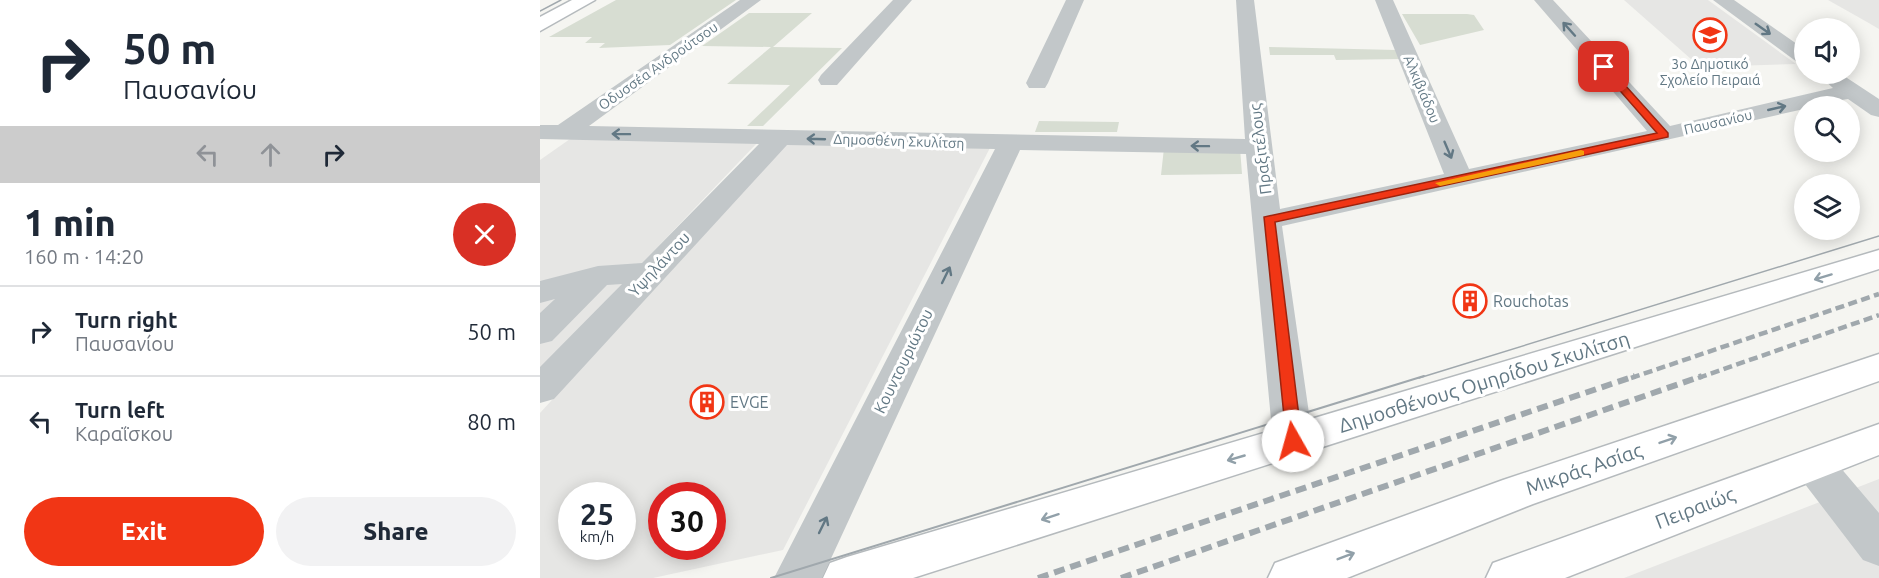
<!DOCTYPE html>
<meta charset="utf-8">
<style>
body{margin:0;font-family:Ubuntu,sans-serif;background:#f2f2f3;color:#1f2937;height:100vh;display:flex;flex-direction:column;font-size:22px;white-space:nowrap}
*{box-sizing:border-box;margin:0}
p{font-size:20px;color:#747a83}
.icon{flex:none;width:33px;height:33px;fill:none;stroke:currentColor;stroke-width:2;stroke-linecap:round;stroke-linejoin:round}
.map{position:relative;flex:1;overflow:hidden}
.sheet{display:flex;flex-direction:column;background:#fff;width:540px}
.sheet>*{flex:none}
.banner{background:#fff;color:#1f2937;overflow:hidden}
.controls{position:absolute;left:1254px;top:18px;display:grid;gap:12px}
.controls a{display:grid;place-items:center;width:66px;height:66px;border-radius:50%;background:#fff;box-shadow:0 3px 15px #0003;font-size:30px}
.speed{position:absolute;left:18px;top:482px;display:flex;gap:12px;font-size:30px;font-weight:700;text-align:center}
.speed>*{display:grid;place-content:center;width:78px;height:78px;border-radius:50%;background:#fff;box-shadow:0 3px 15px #0003;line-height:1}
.speed small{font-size:15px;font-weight:400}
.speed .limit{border:9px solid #d22;background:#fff;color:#111}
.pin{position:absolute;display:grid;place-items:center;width:51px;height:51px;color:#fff;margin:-26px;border-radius:12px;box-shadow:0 3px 9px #0006}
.me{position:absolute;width:66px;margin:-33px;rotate:353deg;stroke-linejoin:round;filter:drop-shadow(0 0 4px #0008)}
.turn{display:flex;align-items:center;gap:21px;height:126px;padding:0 24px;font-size:27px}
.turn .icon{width:78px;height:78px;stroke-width:2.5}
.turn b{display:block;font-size:42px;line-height:51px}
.lanes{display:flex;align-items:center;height:57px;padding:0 24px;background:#0003;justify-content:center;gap:30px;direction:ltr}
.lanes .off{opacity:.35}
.round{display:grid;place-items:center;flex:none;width:63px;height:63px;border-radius:32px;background:#f2f2f3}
.headline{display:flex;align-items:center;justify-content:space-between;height:102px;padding:0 24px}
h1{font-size:36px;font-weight:800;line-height:45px}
.cta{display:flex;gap:12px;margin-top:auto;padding:12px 24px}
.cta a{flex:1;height:69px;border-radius:36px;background:#f13615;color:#fff;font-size:24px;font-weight:800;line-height:69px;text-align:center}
.cta a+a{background:#f2f2f3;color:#1f2937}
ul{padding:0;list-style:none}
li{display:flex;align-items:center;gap:18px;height:90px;padding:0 24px;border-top:2px solid #e0e1e3}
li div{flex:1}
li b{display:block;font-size:22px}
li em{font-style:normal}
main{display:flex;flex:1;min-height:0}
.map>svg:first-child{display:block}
</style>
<main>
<section class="sheet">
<div class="banner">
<div class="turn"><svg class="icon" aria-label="right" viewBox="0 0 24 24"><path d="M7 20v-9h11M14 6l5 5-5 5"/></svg><div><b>50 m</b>Παυσανίου</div></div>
<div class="lanes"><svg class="icon off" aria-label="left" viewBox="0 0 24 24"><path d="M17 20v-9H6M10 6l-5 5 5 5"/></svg><svg class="icon off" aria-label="ahead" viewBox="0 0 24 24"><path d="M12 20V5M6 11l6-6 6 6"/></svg><svg class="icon" aria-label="right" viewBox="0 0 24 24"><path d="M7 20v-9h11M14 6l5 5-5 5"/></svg></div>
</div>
<div class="headline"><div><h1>1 min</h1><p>160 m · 14:20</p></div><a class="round" style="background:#d93025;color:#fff"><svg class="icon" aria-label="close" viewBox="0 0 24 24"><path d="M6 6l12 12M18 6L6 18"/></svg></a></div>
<ul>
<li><svg class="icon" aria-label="right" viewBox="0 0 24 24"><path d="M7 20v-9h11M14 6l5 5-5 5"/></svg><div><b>Turn right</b><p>Παυσανίου</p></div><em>50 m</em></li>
<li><svg class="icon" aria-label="left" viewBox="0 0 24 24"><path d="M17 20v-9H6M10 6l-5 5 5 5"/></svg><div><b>Turn left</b><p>Καραΐσκου</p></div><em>80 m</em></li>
</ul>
<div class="cta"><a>Exit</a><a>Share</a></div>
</section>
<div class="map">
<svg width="1339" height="578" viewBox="0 0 1339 578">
<rect width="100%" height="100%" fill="#f5f5f1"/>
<!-- built -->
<path fill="#e6e6e4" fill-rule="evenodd" d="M1084 0H1168L1256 64 1160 67Z
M1288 0H1339V29L1327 22Z
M30 139 219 141 0 370V160Z
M250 140 453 142 243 550 113 578H0V413ZM32 495H82V546H32ZM122 495H172V546H122Z
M1339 479V578H1084Z"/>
<!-- green -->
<path fill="#d7ddd2" d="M76 0H196L130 45 59 48 65 43H45L52 37H9Z
M209 13H272L233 47 302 48 223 126H207L250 85 187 84 231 47 162 46Z
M862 14H927L934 15 944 30 880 45Z
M729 47 856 50 860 59 796 60 794 55H730Z
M499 121 579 122 577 132H495Z
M624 148H700L702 174 621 175Z"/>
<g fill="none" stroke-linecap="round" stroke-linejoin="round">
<!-- major casing -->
<g stroke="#b5babd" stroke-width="3">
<path id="major" d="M32 0H55L0 31V17Z
M1339 250V269L373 578H283L290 563 307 557Z
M1339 354V381L993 504 807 578H728L735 563 963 480Z
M1339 424V455L1025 578H946L953 563Z"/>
</g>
<!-- minor -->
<path fill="#c2c7c9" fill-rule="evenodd" d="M200 0H221L49 126 705 139 696 0H714L740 209 904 174 835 0H853L929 169 1107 131 994 0H1013L1130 126 1293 88 1282 78 1285 74H1301L1339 99V117L1331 115 1308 99 1264 106V109L742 226 773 441 767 452 753 456 739 452 733 441 706 154 480 150 282 578H234L455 149 247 145 14 399 0 403V367L82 284 67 285 12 341 0 344V313L15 299 0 303V281L58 266 102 263 219 144 0 139V125H18Z
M353 0H372L297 85H281L278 80 281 75Z
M526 0H544L508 83 505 88H489L486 83Z
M1173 0H1194L1264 49V64L1257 62Z
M1273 448 1288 453 1339 513V566L1323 560 1258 475 1252 464 1258 453Z"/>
<!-- major -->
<use href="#major" fill="#fff" fill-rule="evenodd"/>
<!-- tram-far1 -->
<path stroke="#a0a8ad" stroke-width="1.5" d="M0 11 21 0
M879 378 1339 236"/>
<!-- tram -->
<path stroke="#a0a8ad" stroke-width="2" d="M231 578 884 376"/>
<!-- rail-far1 -->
<path stroke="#a0a8ad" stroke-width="4.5" stroke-dasharray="9 4.5" stroke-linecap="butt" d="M1091 378 1339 294
M1158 378 1339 315"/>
<!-- rail -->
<path stroke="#a0a8ad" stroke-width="6" stroke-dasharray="11 6" stroke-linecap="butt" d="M498 578 1095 376
M581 578 1162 376"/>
</g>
<!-- one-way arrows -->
<defs><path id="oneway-shaft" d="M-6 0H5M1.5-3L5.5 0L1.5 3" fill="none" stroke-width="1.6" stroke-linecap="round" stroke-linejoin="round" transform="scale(1.5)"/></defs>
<g stroke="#627884">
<use href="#oneway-shaft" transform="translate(1029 29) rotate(-132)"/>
<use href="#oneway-shaft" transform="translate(1223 29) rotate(35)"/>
<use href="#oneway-shaft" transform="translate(1237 108) rotate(-13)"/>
<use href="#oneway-shaft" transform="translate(81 134) rotate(-179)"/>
<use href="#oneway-shaft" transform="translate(276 139) rotate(-178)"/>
<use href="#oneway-shaft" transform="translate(660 146) rotate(-179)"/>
<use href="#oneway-shaft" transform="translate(908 150) rotate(67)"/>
<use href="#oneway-shaft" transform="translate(406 275) rotate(-64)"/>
<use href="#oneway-shaft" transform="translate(283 525) rotate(-64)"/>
</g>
<g stroke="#91a0a9">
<use href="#oneway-shaft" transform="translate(1283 277) rotate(163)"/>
<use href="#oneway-shaft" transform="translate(1128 440) rotate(-19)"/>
<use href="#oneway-shaft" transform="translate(696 458) rotate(164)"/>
<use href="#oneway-shaft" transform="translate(510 517) rotate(162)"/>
<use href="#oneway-shaft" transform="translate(806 556) rotate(-21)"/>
</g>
<!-- route -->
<path fill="#f13615" stroke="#9d230e" stroke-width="1.5" d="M1061 65H1067L1128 133V137L735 222 762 441 753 447 747 446 724 217 1117 133 1061 69Z"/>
<!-- slow -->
<path fill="#f59e0b" d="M1041 150 1044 151V155L900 186 895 183Z"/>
<!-- icons -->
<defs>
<g id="school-ring" transform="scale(1.725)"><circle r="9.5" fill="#fff" stroke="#f13615" stroke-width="1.5"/><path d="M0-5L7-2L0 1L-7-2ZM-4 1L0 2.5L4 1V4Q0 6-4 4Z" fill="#f13615"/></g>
<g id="building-ring" transform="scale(1.725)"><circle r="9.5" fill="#fff" stroke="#f13615" stroke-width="1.5"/><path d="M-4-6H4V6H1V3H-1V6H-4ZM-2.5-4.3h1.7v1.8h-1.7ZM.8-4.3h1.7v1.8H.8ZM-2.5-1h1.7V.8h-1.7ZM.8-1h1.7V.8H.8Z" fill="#f13615"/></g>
</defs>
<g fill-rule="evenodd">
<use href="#school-ring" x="1170" y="35"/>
<use href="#building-ring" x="930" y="301"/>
<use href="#building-ring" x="167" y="402"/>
</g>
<g text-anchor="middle" stroke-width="6" stroke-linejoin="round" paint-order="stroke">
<!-- far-poi labels -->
<g font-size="14" fill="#627884" stroke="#fff">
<text x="1170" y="69">3ο Δημοτικό<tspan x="1170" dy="16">Σχολείο Πειραιά</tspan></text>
</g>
<!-- far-street labels -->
<g font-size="14" fill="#627884" stroke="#fff">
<text transform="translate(118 66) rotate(-35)" y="5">Οδυσσέα Ανδρούτσου</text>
<text transform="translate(882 89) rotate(67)" y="5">Αλκιβιάδου</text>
<text transform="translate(1178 122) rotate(-13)" y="5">Παυσανίου</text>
<text transform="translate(359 141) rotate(2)" y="5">Δημοσθένη Σκυλίτση</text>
</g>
<!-- street labels -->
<g font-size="16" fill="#627884" stroke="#fff">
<text transform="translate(720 149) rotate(-97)" y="6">Πραξιτέλους</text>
<text transform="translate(119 264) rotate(-47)" y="6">Υψηλάντου</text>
<text transform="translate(363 361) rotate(-64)" y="6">Κουντουριώτου</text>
</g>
<!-- poi labels -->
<g font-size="16" fill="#627884" stroke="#fff" text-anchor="start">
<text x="953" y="307">Rouchotas</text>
<text x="190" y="408">EVGE</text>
</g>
<!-- near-street labels -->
<g font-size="20" fill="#627884" stroke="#fff">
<text transform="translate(944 382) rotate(-17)" y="7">Δημοσθένους Ομηρίδου Σκυλίτση</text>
<text transform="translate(1044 469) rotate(-19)" y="7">Μικράς Ασίας</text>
<text transform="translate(1155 508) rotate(-21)" y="7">Πειραιώς</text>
</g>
</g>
</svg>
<div class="controls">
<a><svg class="icon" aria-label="sound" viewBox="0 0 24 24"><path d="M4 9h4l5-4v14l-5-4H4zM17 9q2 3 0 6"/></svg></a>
<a><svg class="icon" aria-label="search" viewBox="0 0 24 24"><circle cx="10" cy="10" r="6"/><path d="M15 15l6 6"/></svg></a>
<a><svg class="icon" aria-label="layers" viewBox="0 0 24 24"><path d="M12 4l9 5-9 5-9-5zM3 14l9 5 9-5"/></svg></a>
</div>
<div class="speed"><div>25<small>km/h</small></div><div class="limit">30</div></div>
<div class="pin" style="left:1064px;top:67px;background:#d93025"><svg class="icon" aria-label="arrive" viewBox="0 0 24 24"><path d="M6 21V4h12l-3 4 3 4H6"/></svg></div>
<svg class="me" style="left:753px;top:441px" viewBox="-20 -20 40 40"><circle r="19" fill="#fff"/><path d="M0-13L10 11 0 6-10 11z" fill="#f13615"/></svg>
</div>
</main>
